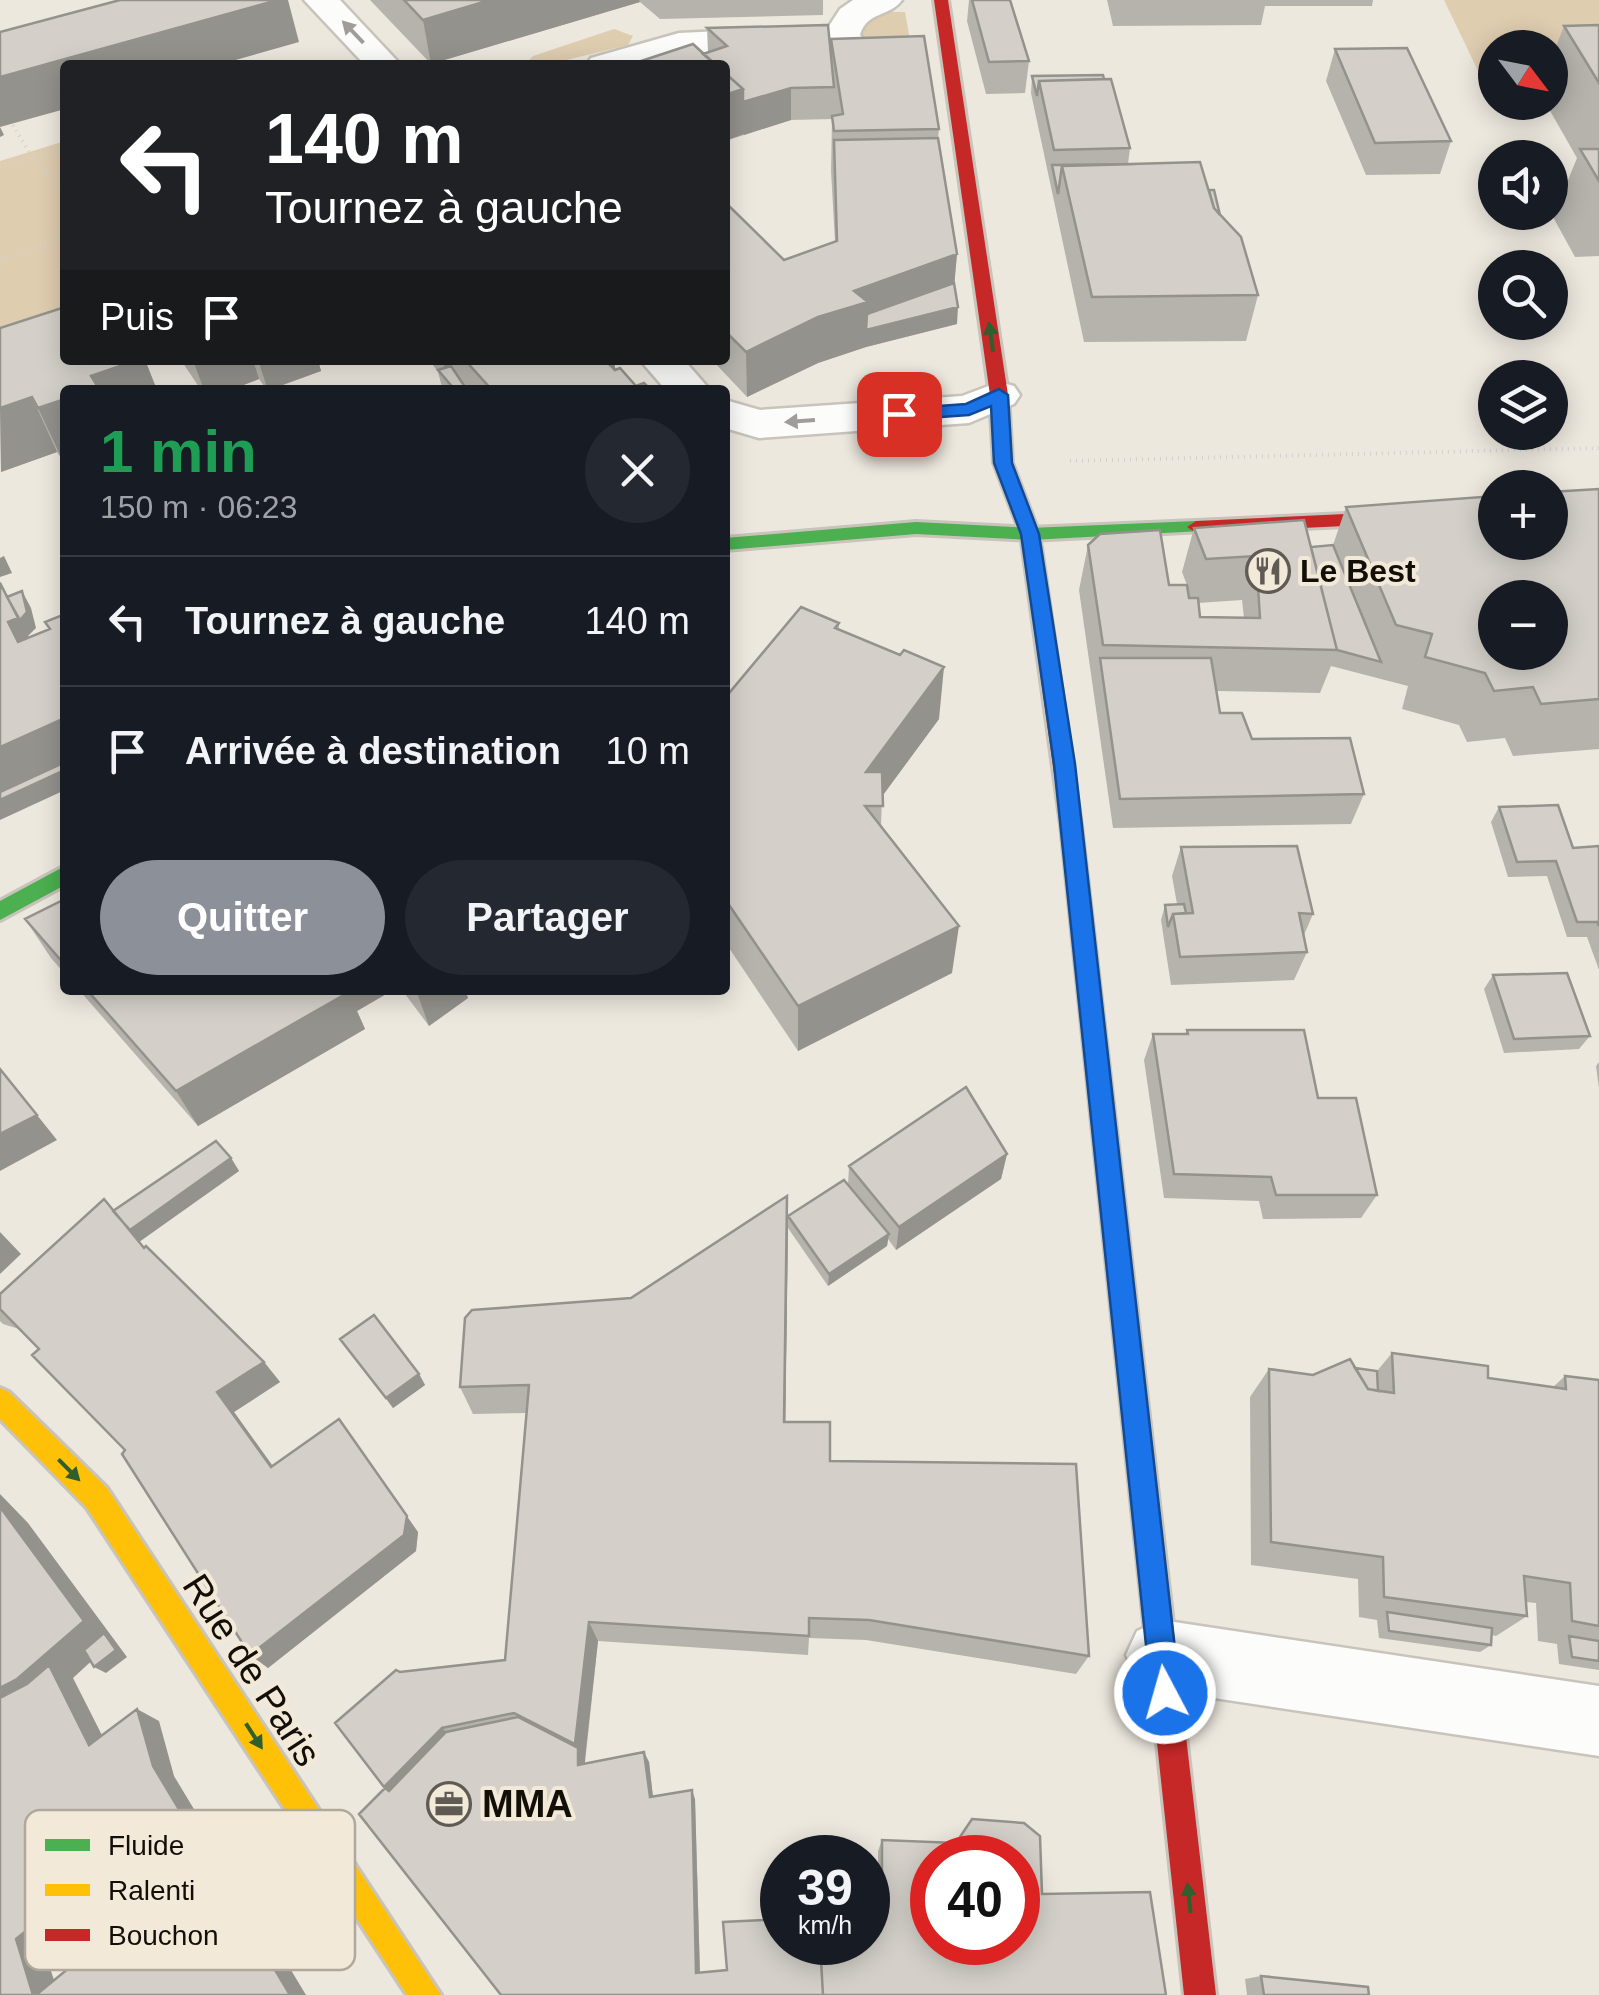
<!DOCTYPE html>
<html lang="fr">
<meta charset="utf-8">
<style>
body{margin:0;font-family:Helvetica,sans-serif;background:#242831;color:#f1f3f6;height:100vh;display:flex;flex-direction:column;font-size:38px;white-space:nowrap}
*{box-sizing:border-box;margin:0}
p{font-size:32px;color:#9ea1a6}
.icon{flex:none;width:55px;height:55px;fill:none;stroke:currentColor;stroke-width:2;stroke-linecap:round;stroke-linejoin:round}
.map{position:relative;flex:1;overflow:hidden}
.side{position:absolute;left:60px;top:385px;width:670px;height:610px;display:flex;flex-direction:column;background:#171b24;border-radius:10px;box-shadow:0 5px 25px #0003}
.side>*{flex:none}
.hud{position:absolute;left:60px;top:60px;width:670px;height:305px;border-radius:10px;box-shadow:0 5px 25px #0003;background:#202124;color:#fff;overflow:hidden}
.needle{width:65px;rotate:122deg}
.tools{position:absolute;left:1478px;top:30px;display:grid;gap:20px}
.tools a{display:grid;place-items:center;width:90px;height:90px;border-radius:50%;background:#171b24;box-shadow:0 5px 25px #0003;font-size:50px}
.speed{position:absolute;left:760px;top:1835px;display:flex;gap:20px;font-size:50px;font-weight:700;text-align:center}
.speed>*{display:grid;place-content:center;width:130px;height:130px;border-radius:50%;background:#171b24;box-shadow:0 5px 25px #0003;line-height:1}
.speed small{font-size:25px;font-weight:400}
.speed .limit{border:15px solid #d22;background:#fff;color:#111}
.pin{position:absolute;display:grid;place-items:center;width:85px;height:85px;color:#fff;margin:-42px;border-radius:20px;box-shadow:0 5px 15px #0006}
.me{position:absolute;width:110px;margin:-55px;rotate:354deg;stroke-linejoin:round;filter:drop-shadow(0 0 8px #0008)}
.turn{display:flex;align-items:center;gap:35px;height:210px;padding:0 40px;font-size:45px}
.turn .icon{width:130px;height:130px;stroke-width:2.5}
.turn b{display:block;font-size:70px;line-height:85px}
.then{display:flex;align-items:center;height:95px;padding:0 40px;background:#0003;gap:20px;font-size:38px}
.round{display:grid;place-items:center;flex:none;width:105px;height:105px;border-radius:52px;background:#242831}
.summary{display:flex;align-items:center;justify-content:space-between;height:170px;padding:0 40px}
h1{font-size:60px;font-weight:600;line-height:75px;color:#1e9e55}
.action{display:flex;gap:20px;margin-top:auto;padding:20px 40px}
.action a{flex:1;height:115px;border-radius:60px;background:#8c9099;color:#fff;font-size:40px;font-weight:600;line-height:115px;text-align:center}
.action a+a{background:#242831;color:#f1f3f6}
ul{padding:0;list-style:none}
li{display:flex;align-items:center;gap:30px;height:130px;padding:0 40px;border-top:2px solid #363941}
li div{flex:1}
li b{display:block;font-size:38px}
li em{font-style:normal}
.map>svg:first-child{display:block}
</style>
<div class="map">
<svg width="1599" height="1995" viewBox="0 0 1599 1995">
<rect width="100%" height="100%" fill="#ede8de"/>
<!-- green -->
<path fill="#dfcdb0" d="M1444 0H1599V71L1550 72V48H1495V74L1480 75Z
M883 12H905L910 40 862 47 859 24Z
M614 29 633 36 628 45 546 65H524L533 56Z
M65 141V358L0 380V161Z"/>
<g fill="none" stroke-linecap="round" stroke-linejoin="round">
<!-- street casing -->
<g stroke="#c8c3bb" stroke-width="5">
<path id="street" d="M304 0H340L401 65H365Z
M853 0H902C890 17 867 11 860 35L881 59 876 66C855 72 848 62 834 47L681 53 641 65H586L591 58 679 33 829 26 840 9Z
M640 360H684L710 390H666Z
M999 382 1014 386 1020 395 1014 404 969 423 759 438 725 428V400L760 410 962 396Z
M1161 1620 1599 1686V1756L1161 1690 1137 1679 1126 1655 1137 1631Z"/>
</g>
<!-- fast casing -->
<g stroke="#c8c3bb" stroke-width="6">
<path id="fast" d="M1196 521 1202 523V531L1030 540 916 534 725 550V538L916 522 1030 528Z
M1071 817 1081 825 1163 1538 1159 1548 1149 1552 1139 1548 1135 1538 1061 825Z
M65 866V885L0 920V901Z"/>
</g>
<!-- slow casing -->
<g stroke="#c8c3bb" stroke-width="6">
<path id="slow" d="M0 1388 9 1392 107 1488 441 1995H407L87 1508 0 1419Z"/>
</g>
<!-- jam casing -->
<g stroke="#c8c3bb" stroke-width="6">
<path id="jam" d="M934 0H948L1008 395 1012 463 1039 534 1081 825 1071 833 1061 825 1021 534 994 463 990 395Z
M1495 507V519L1196 533 1187 527 1196 521Z
M1149 1524 1159 1528 1163 1538 1216 1995H1184L1135 1538 1139 1528Z"/>
</g>
<!-- path -->
<path stroke="#d3d1cf" stroke-width="4" stroke-dasharray="1 5" stroke-linecap="butt" d="M0 105 33 158 65 196
M0 167 65 148
M65 226 61 232 65 241
M0 259 62 239
M1070 461 1599 448"/>
<!-- street -->
<use href="#street" fill="#fcfcfa" fill-rule="evenodd"/>
<!-- fast -->
<use href="#fast" fill="#4caf50" fill-rule="evenodd"/>
<!-- slow -->
<use href="#slow" fill="#ffc107" fill-rule="evenodd"/>
<!-- jam -->
<use href="#jam" fill="#c62828" fill-rule="evenodd"/>
</g>
<!-- wall -->
<path fill="#b6b3ad" fill-rule="evenodd" d="M370 0H823V15L660 19 640 2 431 64Z
M969 0H1010L1029 61 1025 93 986 94 967 21Z
M1107 0H1373L1372 6H1265L1261 25 1113 26Z
M1564 26 1599 83V256L1575 257 1553 217 1577 158 1545 102H1550V62Z
M707 28 831 58V39L939 129 938 138 957 254 954 283 957 324 866 347 818 363 747 397 712 360H725V202L784 260 835 242 831 171 832 119 791 120 725 141V65L703 54 708 52Z
M1335 49 1451 141 1440 174 1366 175 1326 81Z
M1032 76 1130 148 1128 164 1209 190 1258 295 1246 341 1084 342 1031 93Z
M0 328 65 360H145L157 390H65V462L64 463 57 452 1 472Z
M181 360H318L321 371 270 390H267L259 379 230 390H201Z
M421 360H614L615 370 636 386 651 390H444L442 387 438 372 430 361 424 364Z
M1599 489V749L1513 756 1505 738 1467 742 1459 725 1402 709 1408 686 1331 666 1320 693 1217 691 1220 713 1252 738 1364 794 1351 824 1113 828 1079 590 1088 545 1169 585H1187L1182 572 1194 528 1311 547 1333 545 1346 507ZM1242 600 1244 618 1200 617 1198 603Z
M839 623V630L939 719 882 796 881 827 952 973 798 1051 725 942V698Z
M1499 807 1573 848 1599 846V970L1587 937H1567L1547 876 1508 877 1491 822Z
M1181 847 1313 914 1304 935 1307 952 1294 980 1171 985 1161 920 1165 905 1177 904 1172 876Z
M65 899V974L51 958 25 919Z
M1493 975 1590 1036 1579 1049 1504 1053 1484 989Z
M79 990H393L357 1011 365 1029 198 1126Z
M402 990H465L468 998 429 1026Z
M1187 1030 1318 1098 1377 1195 1361 1218 1263 1219 1259 1201 1164 1198 1144 1060 1153 1034H1185Z
M1599 1062V1088L1596 1066Z
M1007 1154 1001 1179 896 1250 888 1239 887 1246 828 1286 788 1228 785 1422 830 1461 1089 1656 1076 1674 866 1640 809 1638 808 1655 598 1641 585 1763 644 1752 649 1762 653 1797 695 1799 700 1973 727 1970 782 1942 878 1889V1851L882 1840 1042 1894 1166 1995H501L385 1788 400 1672 505 1660 526 1413 473 1414 460 1387 848 1184 849 1166Z
M231 1158 239 1171 139 1242 144 1248 264 1362 280 1382 234 1412 273 1466 418 1532 416 1551 268 1668 125 1450 39 1349 19 1329 3 1324 0 1321V1294L113 1211Z
M340 1339 419 1374 425 1385 393 1408Z
M1392 1353 1488 1378 1553 1387 1565 1376 1599 1380V1670L1559 1664 1557 1644 1538 1641 1536 1603 1526 1602 1527 1616 1496 1636 1492 1635 1491 1645 1480 1652 1379 1638 1377 1620 1359 1617 1358 1579 1251 1565 1250 1397 1269 1369 1313 1375 1355 1368 1377 1371Z
M1261 1976 1369 1995H1247L1245 1979Z"/>
<!-- shaded-wall -->
<path fill="#94928d" d="M278 0H288L299 42 218 65H65V109L0 127 4 135 0 137V77Z
M490 0H639L640 2 431 64 423 20Z
M791 88V120L744 135 743 102Z
M743 89 744 134 725 141V95Z
M957 254 953 300 958 307 957 324 866 347V330V347L818 363 747 397 746 352 854 291Z
M138 360H145L157 390H90L91 376Z
M193 360H253L259 379 230 390H204Z
M258 360H318L321 371 268 390Z
M443 360H449L454 383 448 384Z
M601 360H614L618 390Z
M32 397 57 452 1 472 0 408Z
M65 399V462L64 463 38 408Z
M4 556 12 573 0 577V558Z
M0 581 20 620 22 591 31 608 36 628 28 636 46 671 37 675 8 622Z
M944 667 939 719 875 806 866 772Z
M65 718V790L0 820V747Z
M959 926 952 973 798 1051V1006Z
M343 990H393L357 1011 365 1029 198 1126 176 1091Z
M416 990H465L468 998 429 1026Z
M37 1115 57 1140 0 1171V1134Z
M1007 1154 1001 1179 896 1250 899 1227Z
M231 1158 239 1171 139 1242 130 1230Z
M787 1196 788 1228 785 1449 784 1422Z
M0 1232 21 1254 0 1274Z
M889 1234 887 1246 828 1286 829 1274Z
M264 1362 280 1382 234 1412 286 1485 271 1467 217 1392Z
M419 1374 425 1385 393 1408 386 1398Z
M339 1419 418 1532 416 1551 268 1668 250 1655Z
M0 1494 28 1523 127 1657 106 1673 94 1667 111 1643 73 1678 112 1755 0 1724Z
M589 1622 598 1641 585 1758V1775L578 1765V1748L575 1744Z
M137 1709 159 1721 174 1776 306 1995H290L153 1766Z
M442 1728 458 1743 403 1800 384 1787Z
M644 1752 649 1762 654 1806 650 1797Z
M692 1790 695 1799 700 1977 696 1973Z
M76 1891 101 1897 42 1944 59 1995H33L16 1939Z"/>
<!-- building -->
<path fill="#d4d0c9" stroke="#94928d" stroke-width="2.5" fill-rule="evenodd" d="M120 0H278L0 77V32Z
M404 0H490L423 20Z
M972 0H1010L1029 61 989 62Z
M828 25 834 87 791 88 743 102V89L725 73V65H716L703 54 727 46 707 28Z
M1599 25V83L1564 26Z
M924 36 939 129 834 131 832 116 843 114 831 39Z
M693 44 716 65H629Z
M1407 48 1451 141 1375 143 1335 49Z
M725 73 743 89 725 95Z
M1103 75 1104 79 1039 81 1037 96 1032 76Z
M1111 79 1130 148 1054 150 1039 81Z
M938 138 957 254 854 291 868 302 818 317 746 352 725 331V202L784 260 837 241 834 140Z
M1580 149H1599V181Z
M1200 162 1214 208 1241 237 1258 295 1092 297 1062 166Z
M1138 164 1062 166 1058 194 1052 165Z
M1209 190H1214L1220 215 1214 208Z
M954 283 958 307 866 330 867 314Z
M65 307V360H138L91 376 98 387 90 390H65V399L38 408 32 397 0 408V328Z
M465 360H605L615 370 620 368 636 386 644 383 651 390H492Z
M451 366 467 390H455L438 370Z
M1599 489V699L1541 704 1533 687 1494 691 1485 673 1425 657 1432 634 1396 625 1346 507 1495 496V542H1550V492ZM1495 598H1550V652H1495Z
M1304 520 1337 650 1103 645 1088 545 1100 534 1160 530 1169 585H1187L1189 598H1198L1200 617 1260 618 1256 556 1206 559 1194 528Z
M1333 545 1381 662 1337 650 1311 547Z
M0 583 18 618 8 622 18 642 50 629 45 622 65 614V718L0 747Z
M22 591 27 612 20 620 7 597Z
M801 607 839 623 835 628 900 655 904 650 944 667 866 772H882L883 806H865L959 926 798 1006 725 899V698Z
M1100 658H1211L1220 713H1242L1252 739 1350 738 1364 794 1120 799Z
M65 762V770L0 800V792Z
M1558 805 1573 848 1599 846V926L1597 922H1577L1556 861 1517 862 1499 807Z
M1297 846 1313 914 1299 913 1307 952 1180 957 1173 914 1193 913 1181 847Z
M65 899V965L25 919Z
M1184 904 1186 913 1173 914 1168 927 1165 905Z
M1567 973 1590 1036 1514 1039 1493 975Z
M87 990H348L349 992 176 1091Z
M1187 1030H1304L1318 1098H1356L1377 1195H1276L1271 1177 1174 1174 1153 1034H1188Z
M0 1069 37 1115 0 1134Z
M966 1087 1007 1154 899 1227 849 1166Z
M216 1141 231 1158 130 1230 113 1211Z
M844 1180 889 1234 829 1274 788 1216Z
M787 1196 784 1422H830V1461L1076 1464 1089 1656 869 1620 809 1618V1636L589 1622 575 1744 514 1713 442 1728 384 1787 335 1723 396 1670 400 1672 505 1660 529 1385 460 1387 465 1318 472 1310 631 1298Z
M104 1199 144 1248 146 1246 264 1362 217 1392 271 1467 339 1419 407 1516 404 1535 250 1655 122 1454 125 1450 32 1355 39 1349 0 1309V1294Z
M374 1315 419 1374 386 1398 340 1339Z
M1392 1353 1488 1366V1378L1566 1389 1565 1376 1599 1380V1626L1572 1621 1570 1583 1524 1576 1527 1616 1384 1597 1383 1557 1271 1542 1269 1369 1313 1375 1350 1359 1368 1389 1394 1393Z
M1355 1368 1377 1371 1378 1391 1368 1389Z
M0 1507 84 1621 17 1679 0 1688Z
M1387 1612 1492 1628 1491 1645 1389 1631Z
M104 1633 116 1650 94 1667 84 1650Z
M1569 1636 1599 1641V1661L1572 1657Z
M49 1665 89 1745 137 1709 153 1766 290 1995H36L102 1941 76 1891 16 1939 33 1995H0V1698L27 1684Z
M518 1717 578 1748V1765L644 1752 650 1797 692 1790 696 1973 727 1970 723 1922 782 1919V1942H820L823 1995H501L359 1814 385 1788 389 1791 446 1732Z
M972 1819 1024 1823 1040 1836 1042 1894 1150 1892 1166 1995H823L820 1942H868V1888L882 1889V1840L956 1843ZM932 1858H1018V1942H932Z
M1261 1976 1368 1987 1369 1995H1264Z"/>
<!-- one-way arrows -->
<defs><path id="oneway-solid" d="M-6-.8H1V-3.2L6.5 0L1 3.2V.8H-6Z" transform="scale(2.5)"/></defs>
<g fill="#9e9d9a">
<use href="#oneway-solid" transform="translate(353 32) rotate(-134)"/>
<use href="#oneway-solid" transform="translate(800 421) rotate(176)"/>
</g>
<g fill="#2f5f2c">
<use href="#oneway-solid" transform="translate(991 337) rotate(-98)"/>
<use href="#oneway-solid" transform="translate(69 1470) rotate(45)"/>
<use href="#oneway-solid" transform="translate(254 1736) rotate(57)"/>
<use href="#oneway-solid" transform="translate(1189 1898) rotate(-96)"/>
</g>
<!-- route -->
<path fill="#1a73e8" stroke="#114b97" stroke-width="2.5" d="M999 389 1008 395 1012 463 1039 534 1075 764 1180 1693 1176 1703 1165 1707 1155 1703 1151 1693 1054 764 1021 534 994 463 991 406 969 415 899 420 890 414 899 409 966 404Z"/>
<!-- icons -->
<defs>
<g id="restaurant-ring" transform="scale(2.25)"><circle r="9.5" fill="#f3e9d8" stroke="#5f5b54" stroke-width="1.5"/><path d="M-5-6h1v4h1v-4h1v4h1v-4h1v5L-1.5 .5V6h-2V.5L-5-1ZM5-6V6H3V1.5H1.5Q1.5-4 5-6Z" fill="#5f5b54"/></g>
<g id="office-ring" transform="scale(2.25)"><circle r="9.5" fill="#f3e9d8" stroke="#5f5b54" stroke-width="1.5"/><path d="M-6-3h4V-5.5h4V-3h4V5H-6ZM-1-4.5V-3h2v-1.5ZM-6 0V1H6V0Z" fill="#5f5b54"/></g>
</defs>
<g fill-rule="evenodd">
<use href="#restaurant-ring" x="1268" y="571"/>
<use href="#office-ring" x="449" y="1804"/>
</g>
<g text-anchor="middle" stroke-width="8" stroke-linejoin="round" paint-order="stroke">
<!-- poi labels -->
<g font-size="32" font-weight="bold" fill="#120f09" stroke="#f3e9d8" text-anchor="start">
<text x="1300" y="582">Le Best</text>
</g>
<!-- near-street labels -->
<g font-size="38" fill="#120f09" stroke="#f3e9d8">
<text transform="translate(252 1670) rotate(57)" y="13">Rue de Paris</text>
</g>
<!-- near-poi labels -->
<g font-size="38" font-weight="bold" fill="#120f09" stroke="#f3e9d8" text-anchor="start">
<text x="482" y="1817">MMA</text>
</g>
</g>
<!-- legend -->
<rect x="25" y="1810" width="330" height="160" rx="15" fill="#f3e9d8" stroke="#b0a89a" stroke-width="2.5"/>
<rect x="45" y="1839" width="45" height="12" fill="#4caf50"/>
<rect x="45" y="1884" width="45" height="12" fill="#ffc107"/>
<rect x="45" y="1929" width="45" height="12" fill="#c62828"/>
<g font-size="28" fill="#120f09">
<text x="108" y="1855">Fluide</text>
<text x="108" y="1900">Ralenti</text>
<text x="108" y="1945">Bouchon</text>
</g>
</svg>
<div class="tools">
<a><svg class="needle" viewBox="-14 -14 28 28"><path d="M0-13l5 13h-10z" fill="#e53935"/><path d="M0 13l5-13h-10z" fill="#9ea1a6"/></svg></a>
<a><svg class="icon" aria-label="sound" viewBox="0 0 24 24"><path d="M4 9h4l5-4v14l-5-4H4zM17 9q2 3 0 6"/></svg></a>
<a><svg class="icon" aria-label="search" viewBox="0 0 24 24"><circle cx="10" cy="10" r="6"/><path d="M15 15l6 6"/></svg></a>
<a><svg class="icon" aria-label="layers" viewBox="0 0 24 24"><path d="M12 4l9 5-9 5-9-5zM3 14l9 5 9-5"/></svg></a>
<a>+</a>
<a>−</a>
</div>
<div class="speed"><div>39<small>km/h</small></div><div class="limit">40</div></div>
<div class="pin" style="left:899px;top:414px;background:#d93025"><svg class="icon" aria-label="arrive" viewBox="0 0 24 24"><path d="M6 21V4h12l-3 4 3 4H6"/></svg></div>
<svg class="me" style="left:1165px;top:1693px" viewBox="-20 -20 40 40"><circle r="17" fill="#1a73e8" stroke="#fff" stroke-width="3"/><path d="M0-11L8 9 0 5-8 9z" fill="#fff"/></svg>
<div class="hud">
<div class="turn"><svg class="icon" aria-label="left" viewBox="0 0 24 24"><path d="M17 20v-9H6M10 6l-5 5 5 5"/></svg><div><b>140 m</b>Tournez à gauche</div></div>
<div class="then">Puis<svg class="icon" aria-label="arrive" viewBox="0 0 24 24"><path d="M6 21V4h12l-3 4 3 4H6"/></svg></div>
</div>
<section class="side">
<div class="summary"><div><h1>1 min</h1><p>150 m · 06:23</p></div><a class="round"><svg class="icon" aria-label="close" viewBox="0 0 24 24"><path d="M6 6l12 12M18 6L6 18"/></svg></a></div>
<ul>
<li><svg class="icon" aria-label="left" viewBox="0 0 24 24"><path d="M17 20v-9H6M10 6l-5 5 5 5"/></svg><div><b>Tournez à gauche</b></div><em>140 m</em></li>
<li><svg class="icon" aria-label="arrive" viewBox="0 0 24 24"><path d="M6 21V4h12l-3 4 3 4H6"/></svg><div><b>Arrivée à destination</b></div><em>10 m</em></li>
</ul>
<div class="action"><a>Quitter</a><a>Partager</a></div>
</section>
</div>
